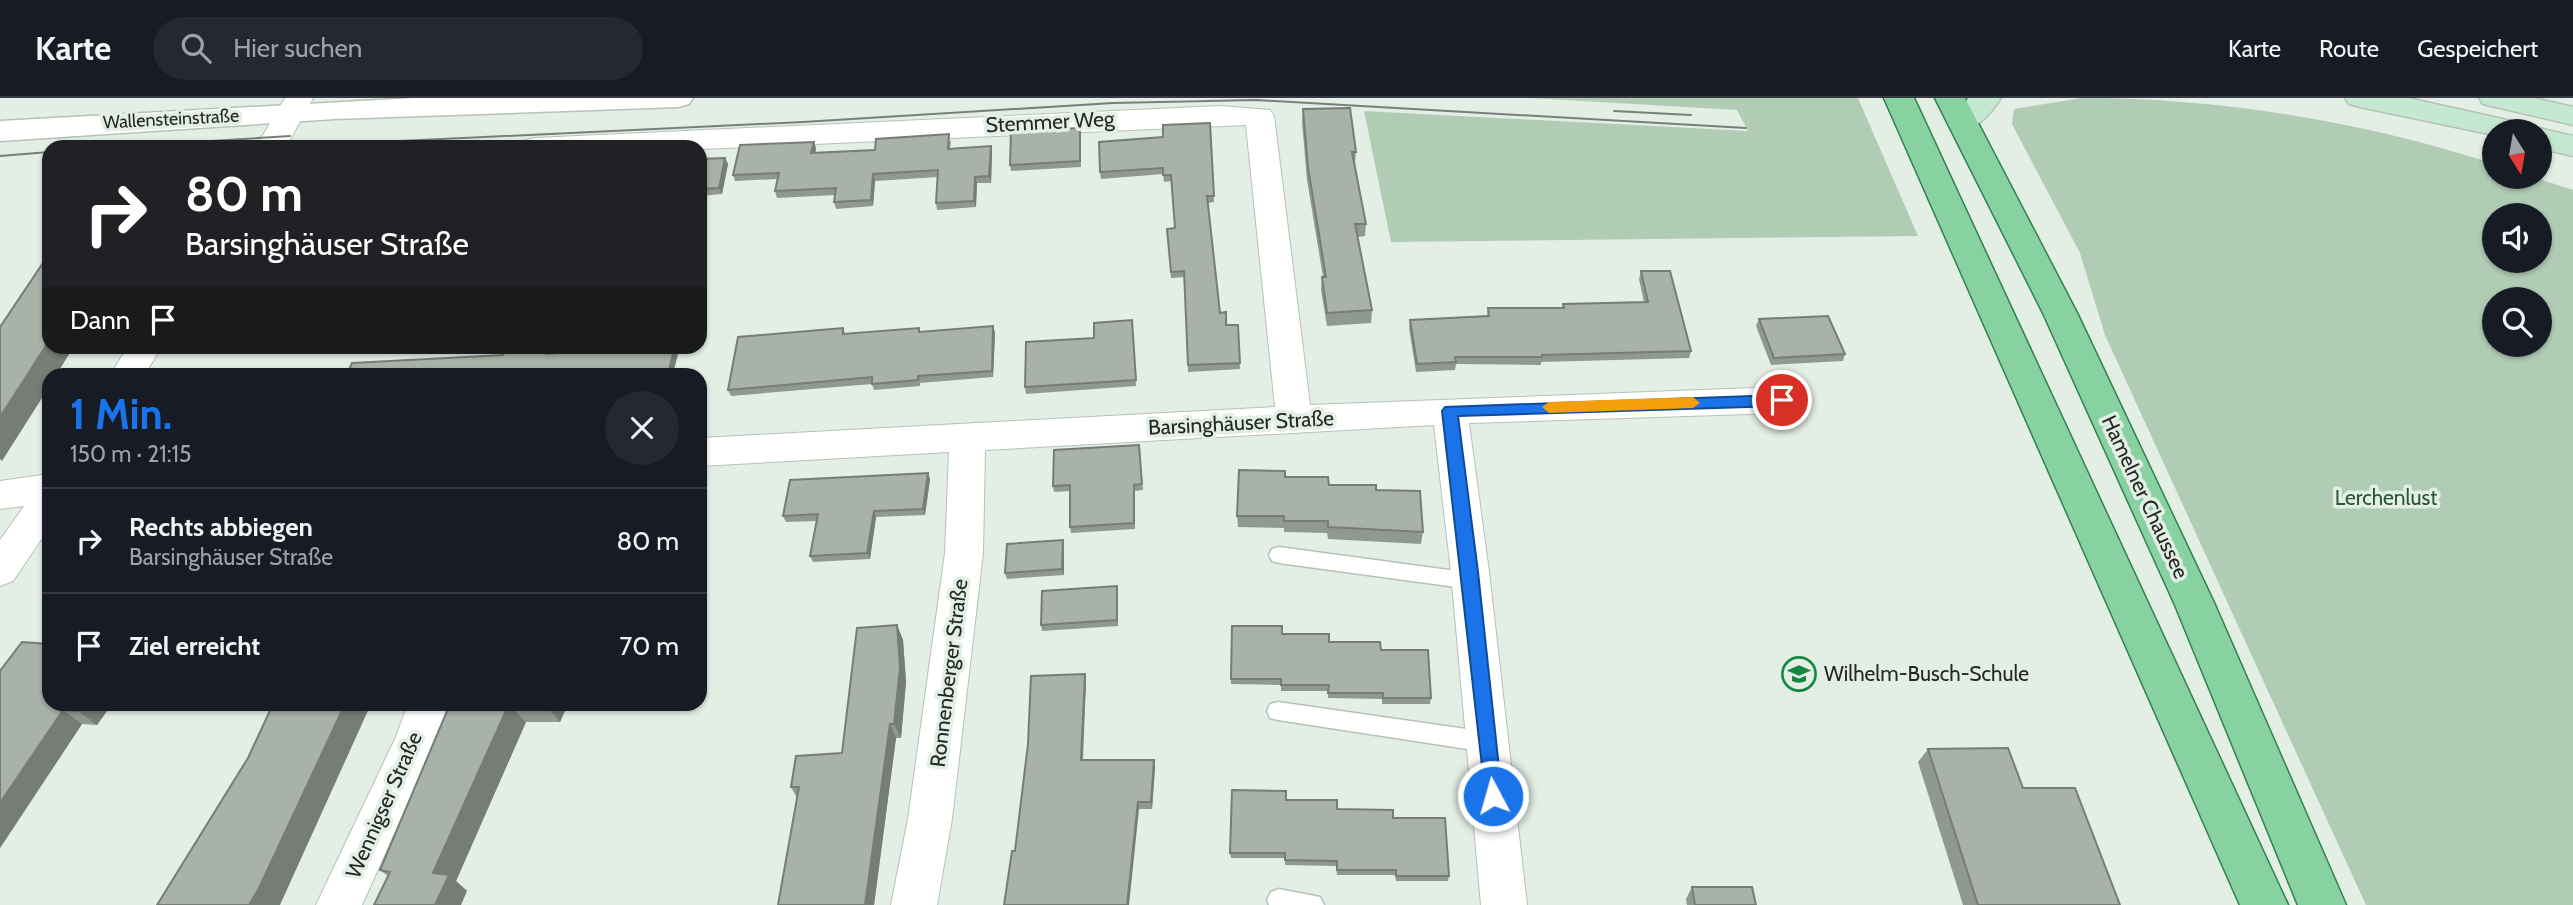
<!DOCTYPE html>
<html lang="de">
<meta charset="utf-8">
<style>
body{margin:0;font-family:Cabin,sans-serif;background:#242831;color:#f1f3f6;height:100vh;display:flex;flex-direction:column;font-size:26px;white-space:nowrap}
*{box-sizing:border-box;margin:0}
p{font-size:23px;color:#9ea1a6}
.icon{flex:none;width:38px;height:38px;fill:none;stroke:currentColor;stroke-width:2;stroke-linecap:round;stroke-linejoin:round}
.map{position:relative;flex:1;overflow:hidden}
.panel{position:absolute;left:42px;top:270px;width:665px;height:343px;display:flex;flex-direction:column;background:#171b24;border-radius:21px;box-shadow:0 2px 5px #0004}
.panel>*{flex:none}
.hud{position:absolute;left:42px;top:42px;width:665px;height:214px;border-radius:21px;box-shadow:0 2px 5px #0004;background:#202124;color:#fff;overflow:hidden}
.needle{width:46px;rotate:169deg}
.tools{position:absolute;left:2482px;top:21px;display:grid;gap:14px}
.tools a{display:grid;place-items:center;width:70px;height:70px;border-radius:50%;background:#171b24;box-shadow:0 2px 5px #0004;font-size:35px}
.pin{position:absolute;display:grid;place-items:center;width:60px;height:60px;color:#fff;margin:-30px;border:4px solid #fff;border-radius:50%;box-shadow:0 2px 7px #0007}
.me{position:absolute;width:77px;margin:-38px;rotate:354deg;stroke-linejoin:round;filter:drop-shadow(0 0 5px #0008)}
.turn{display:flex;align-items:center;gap:24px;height:147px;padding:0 28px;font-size:32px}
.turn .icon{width:91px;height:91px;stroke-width:2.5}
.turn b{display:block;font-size:49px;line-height:60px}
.then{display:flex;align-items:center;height:66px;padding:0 28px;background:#0003;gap:14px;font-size:26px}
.round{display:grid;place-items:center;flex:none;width:74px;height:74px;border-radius:37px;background:#242831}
.headline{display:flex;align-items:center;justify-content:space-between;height:119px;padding:0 28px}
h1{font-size:42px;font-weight:800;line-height:52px;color:#1a73e8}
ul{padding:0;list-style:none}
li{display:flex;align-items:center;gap:21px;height:105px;padding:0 28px;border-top:2px solid #363941}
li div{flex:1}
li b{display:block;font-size:26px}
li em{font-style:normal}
header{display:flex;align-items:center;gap:42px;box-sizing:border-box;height:98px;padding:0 35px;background:#171b24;border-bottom:2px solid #363941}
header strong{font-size:33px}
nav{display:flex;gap:38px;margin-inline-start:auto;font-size:24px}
.search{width:490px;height:63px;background:#242831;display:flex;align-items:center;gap:18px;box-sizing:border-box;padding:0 24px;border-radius:38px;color:#9ea1a6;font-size:26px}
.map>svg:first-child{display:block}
</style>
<header>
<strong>Karte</strong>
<div class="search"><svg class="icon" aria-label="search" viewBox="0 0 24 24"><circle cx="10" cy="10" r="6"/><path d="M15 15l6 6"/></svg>Hier suchen</div>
<nav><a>Karte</a><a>Route</a><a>Gespeichert</a></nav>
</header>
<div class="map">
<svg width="2573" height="807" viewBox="0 0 2573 807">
<rect width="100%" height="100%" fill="#e3eee5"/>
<!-- green -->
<path fill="#b0ccb5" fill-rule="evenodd" d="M1530 0H1858L1918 138 1391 144 1364 13 1748 33 1737 12Z
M2082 0C2220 0 2362 23 2494 66V79H2533L2573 92V807H2366L2105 237 2080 155 2012 26 2014 11ZM2494 117H2539V163H2494ZM2539 201V247H2494V201Z"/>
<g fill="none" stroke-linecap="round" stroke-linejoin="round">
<!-- service casing -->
<g stroke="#b6c1b8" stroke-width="3">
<path id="service" d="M1279 449 1471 475 1478 477 1481 483 1478 489 1471 491 1279 465 1272 463 1269 457 1272 451Z
M1278 604 1487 634 1495 637 1498 644 1495 651 1487 654 1278 622 1270 620 1267 613 1270 606Z
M1279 791 1320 799 1324 807H1269L1267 802 1271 794Z"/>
</g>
<!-- minor casing -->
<g stroke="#b6c1b8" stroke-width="2">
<path id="minor" d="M285 0H313L286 49H256Z
M1220 8 1270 12 1274 18 1310 307 1781 289 1793 293 1798 302 1793 311 1781 315 1469 325 1489 474 1527 807H1481L1451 474 1434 327 985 352 983 455 952 721 937 807H891L908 721 945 455 949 354 700 368V340L1275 309 1246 27 700 51 520 49 525 42 535 40Z
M128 248H162L145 276H111Z
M49 376V430L13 483 0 488V442L24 408 0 411V383Z
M408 606H448L436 642 362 807H316L395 641Z"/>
</g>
<!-- tertiary casing -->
<g stroke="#b6c1b8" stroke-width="3">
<path id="tertiary" d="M414 0H693L689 6 678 9 335 21 0 43V23Z"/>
</g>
<!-- secondary casing -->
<g stroke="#b6c1b8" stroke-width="3">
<path id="secondary" d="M1969 0H2001C1989 18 1974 36 1951 31L1947 24Z
M2345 0H2408L2525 26 2529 33 2539 30 2573 38V58L2539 50V33H2494V37L2360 9 2349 6Z
M2479 0H2534L2573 9V27L2483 6Z"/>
</g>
<!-- primary casing -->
<g stroke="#32824d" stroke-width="3">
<path id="primary" d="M1884 0H1914L2288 807H2240Z
M1935 0H1965L2077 215 2215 507 2346 807H2298L2175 507 2043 215Z"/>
</g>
<!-- service -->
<use href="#service" fill="#fff" fill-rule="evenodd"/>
<!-- minor -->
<use href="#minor" fill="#fff" fill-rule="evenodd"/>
<!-- tertiary -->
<use href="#tertiary" fill="#fff" fill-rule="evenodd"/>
<!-- secondary -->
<use href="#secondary" fill="#c4e8d0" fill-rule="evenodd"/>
<!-- primary -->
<use href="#primary" fill="#88d1a1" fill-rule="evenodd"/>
<!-- tram -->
<path stroke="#787f7a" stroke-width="2" d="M1614 13 1691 17
M115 49 290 38
M274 49 803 24 1113 5 1256 2 1746 30
M0 58 49 54"/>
</g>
<!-- wall -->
<path fill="#909991" d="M1303 11 1356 54 1355 66 1366 126 1365 138 1358 139 1372 212 1371 225 1327 228 1321 192 1322 179H1323L1307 82 1302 24Z
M1210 25 1214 104 1208 105 1220 215 1226 227H1238L1240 271 1188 274 1185 179 1171 180 1167 131 1175 130 1172 83 1164 84 1163 76 1101 81 1100 74 1163 39Z
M1080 30 1081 69 1011 73 1010 67Z
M951 43 950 50 992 54 991 85H977L976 109 937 112 936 105 938 79 875 83 873 108 836 111 834 104 835 97 777 100 775 93 777 81 735 83 733 77 816 50 815 55 875 52Z
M725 60 728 66 722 96 700 98V61Z
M1641 173 1691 253 1689 260 1541 264V267L1456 266 1455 272 1416 274 1409 230 1410 222 1487 218 1488 210H1562L1563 206 1644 204 1639 181Z
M1759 221 1845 256 1843 263 1771 267 1756 228Z
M1132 222 1136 288 1026 296 1025 289 1094 240Z
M993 228 995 235 993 279 920 285V288L874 292 872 286 731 298 728 292 843 230 845 236 919 230 920 234Z
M1140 353 1143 392 1135 393V431L1071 435 1070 429V393L1054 394 1053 388Z
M1285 379 1329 387 1376 392 1423 434 1421 446 1328 441 1327 435 1284 434V430L1238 429 1237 418Z
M930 381 925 417 876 419 870 461 813 464 810 458 817 423 786 424 783 418Z
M1064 448V477L1007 481 1005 475Z
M1117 488 1118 528 1042 533 1041 527Z
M897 527 903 542 906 584 901 640H896L874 807H778L797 700 791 689 842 655Z
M1282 536 1329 544 1381 552 1431 600 1430 606H1382V601L1328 600V593H1281V587L1231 586V581Z
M0 573 49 606H112L97 627 82 626 0 750Z
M1085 576 1086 583 1083 662H1154L1155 669 1152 711H1139L1015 753Z
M450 606H568L560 624H526L456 783 467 793 388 778 380 772Z
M1928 651 2023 690 2120 807H1963L1918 664Z
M1286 702 1393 720 1449 778 1448 783H1396L1395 777H1337L1336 768 1285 767V760H1231L1230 755Z
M1692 789 1756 807H1687L1686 801Z"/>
<!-- shaded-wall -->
<path fill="#767d76" d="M814 44 816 50 814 62 811 55Z
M991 48 992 54 991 85 989 78Z
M725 60 728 66 722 96 719 90Z
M873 76 875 83 873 108 871 102Z
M975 79 977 85 976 109 974 103Z
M993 228 995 235 993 279 992 273Z
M49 243V248H74L57 276H49V289L2 363 0 361V319Z
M549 248 553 255 551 262 547 256Z
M675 248H677L679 252 673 276H668Z
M928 375 930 381 925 417 923 411Z
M874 413 876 419 870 461 867 455Z
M1063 442 1064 448V477L1062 471Z
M1117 488 1118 494V528L1117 522Z
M897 527 903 542 906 584 901 640 894 626Z
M1085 576 1086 583 1082 669 1081 662Z
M84 606H112L97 627 78 613Z
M345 606H371L280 807H249Z
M509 606 526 624 456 783 467 793 461 807H435L433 775Z
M545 606H568L560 624Z
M63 612 82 626 0 750V705Z
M890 626 896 640 874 807H865Z
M1154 662 1155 669 1152 711 1151 704Z
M1138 704 1139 711 1129 807H1127Z"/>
<!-- building -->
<path fill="#a8b2a9" stroke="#767d76" stroke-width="2" d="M1350 10 1356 54H1352L1366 126H1355L1372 212 1327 215 1322 179H1326L1308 70 1303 11Z
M1210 25 1214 98H1207L1220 215 1226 214V227H1238L1240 265 1188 267 1184 173 1171 174 1167 131 1175 130 1171 77H1163V70L1100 74 1099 44 1163 39V27Z
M1080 30V63L1010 67 1011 33Z
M949 36 948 51 991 48 989 78 975 79 974 103 936 105 938 72 873 76 871 102 834 104 836 90 775 93 779 75 733 77 740 47 814 44 811 55 875 52 876 41Z
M725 60 719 90 700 91V61Z
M49 156V243L0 319V229Z
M1641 173H1670L1691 253 1542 257V259H1455L1456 264 1417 266 1410 222 1489 218 1488 210H1564L1563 206 1648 204Z
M1828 218 1845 256 1774 260 1759 221Z
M1132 222 1136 282 1025 289 1026 244 1094 240V225Z
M993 228 992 273 918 278V282L872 286V279L728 292 738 239 843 230V236L919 230V234Z
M549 248 547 256 644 248H675L668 276H347L352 265 503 257 505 251Z
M1139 347 1142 386 1134 387V425L1070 429V387L1053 388 1054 352Z
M1239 372 1285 373V379H1328L1329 387H1376V392L1420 393 1423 434 1328 429V423H1284V418H1237Z
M928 375 923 411 874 413 867 455 810 458 818 416 783 418 790 382Z
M1063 442 1062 471 1005 475 1007 446Z
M1117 488V522L1041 527 1042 493Z
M897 527 900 569 894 626H890L865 807H778L799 689H791L796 658 842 655 857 530Z
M1232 528H1282V536H1329V544H1380L1381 552H1428L1431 600H1383V595H1328L1329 587H1281V581H1231Z
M22 544 49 546V606H84L78 613 63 612 0 705V573Z
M1085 576 1081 662H1154L1151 704H1138L1127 807H1004L1012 753H1015L1028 646 1031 578Z
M273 606H345L259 790 249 807H157L248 660Z
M450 606H509L433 775 449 777 435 807H374L390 774 380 772Z
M2008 650 2023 690H2075L2120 807H1978L1928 651Z
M1232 692 1286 693V702H1337V711L1393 712V720H1445L1449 778H1396V772H1337V763L1285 762V755H1230Z
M1692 789H1752L1756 807H1695Z"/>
<!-- route -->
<path fill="#1a73e8" stroke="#114b97" stroke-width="2" d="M1782 297 1789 302 1782 308 1458 318 1478 474 1502 698 1499 704 1493 707 1486 704 1442 313 1445 309Z"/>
<!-- slow -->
<path fill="#f59e0b" d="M1693 299 1700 305 1693 310 1549 315 1542 309 1549 304Z"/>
<!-- icons -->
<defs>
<g id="school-ring" transform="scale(1.75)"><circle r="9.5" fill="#e3eee5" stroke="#138942" stroke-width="1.5"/><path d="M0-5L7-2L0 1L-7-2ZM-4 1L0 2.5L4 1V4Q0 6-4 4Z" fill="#138942"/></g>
</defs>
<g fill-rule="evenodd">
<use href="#school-ring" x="1799" y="576"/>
</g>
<g text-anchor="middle" stroke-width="7" stroke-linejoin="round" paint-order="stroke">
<!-- far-street labels -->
<g font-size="18" fill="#242825" stroke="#e3eee5">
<text transform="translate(171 21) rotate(-3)" y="6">Wallensteinstraße</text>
</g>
<!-- street labels -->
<g font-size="21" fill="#242825" stroke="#e3eee5">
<text transform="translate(1050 24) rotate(-3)" y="7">Stemmer Weg</text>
<text transform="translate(1241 325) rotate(-3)" y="7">Barsinghäuser Straße</text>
<text transform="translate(2145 399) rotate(65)" y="7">Hamelner Chaussee</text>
<text transform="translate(949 575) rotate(-83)" y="7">Ronnenberger Straße</text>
<text transform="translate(384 707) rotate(-66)" y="7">Wennigser Straße</text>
</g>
<!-- park labels -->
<g font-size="21" fill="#255833" stroke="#e3eee5">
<text x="2386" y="407">Lerchenlust</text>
</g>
<!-- poi labels -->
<g font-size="21" fill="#242825" stroke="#e3eee5" text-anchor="start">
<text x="1824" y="583">Wilhelm-Busch-Schule</text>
</g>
</g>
</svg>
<div class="tools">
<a><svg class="needle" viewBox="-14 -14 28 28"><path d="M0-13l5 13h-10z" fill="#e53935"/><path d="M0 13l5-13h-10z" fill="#9ea1a6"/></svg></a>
<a><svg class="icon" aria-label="sound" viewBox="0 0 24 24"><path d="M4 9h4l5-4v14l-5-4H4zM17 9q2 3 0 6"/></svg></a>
<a><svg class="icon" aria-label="search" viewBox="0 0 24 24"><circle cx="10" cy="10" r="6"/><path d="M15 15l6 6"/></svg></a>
</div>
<div class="pin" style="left:1782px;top:302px;background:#d93025"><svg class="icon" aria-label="arrive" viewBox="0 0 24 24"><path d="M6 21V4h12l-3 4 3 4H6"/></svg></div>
<svg class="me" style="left:1493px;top:698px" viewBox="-20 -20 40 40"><circle r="17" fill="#1a73e8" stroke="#fff" stroke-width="3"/><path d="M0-11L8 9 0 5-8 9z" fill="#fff"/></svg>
<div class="hud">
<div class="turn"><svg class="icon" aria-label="right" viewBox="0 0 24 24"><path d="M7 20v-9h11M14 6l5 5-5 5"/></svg><div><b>80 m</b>Barsinghäuser Straße</div></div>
<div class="then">Dann<svg class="icon" aria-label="arrive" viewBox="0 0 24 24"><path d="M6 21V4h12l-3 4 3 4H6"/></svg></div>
</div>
<section class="panel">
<div class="headline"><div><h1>1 Min.</h1><p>150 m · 21:15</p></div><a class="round"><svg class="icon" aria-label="close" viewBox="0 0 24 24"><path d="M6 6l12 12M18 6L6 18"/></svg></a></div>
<ul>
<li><svg class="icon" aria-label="right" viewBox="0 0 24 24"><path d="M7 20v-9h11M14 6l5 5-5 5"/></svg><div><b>Rechts abbiegen</b><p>Barsinghäuser Straße</p></div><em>80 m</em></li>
<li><svg class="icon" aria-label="arrive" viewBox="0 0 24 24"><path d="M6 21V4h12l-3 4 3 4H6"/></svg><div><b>Ziel erreicht</b></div><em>70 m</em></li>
</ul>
</section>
</div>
